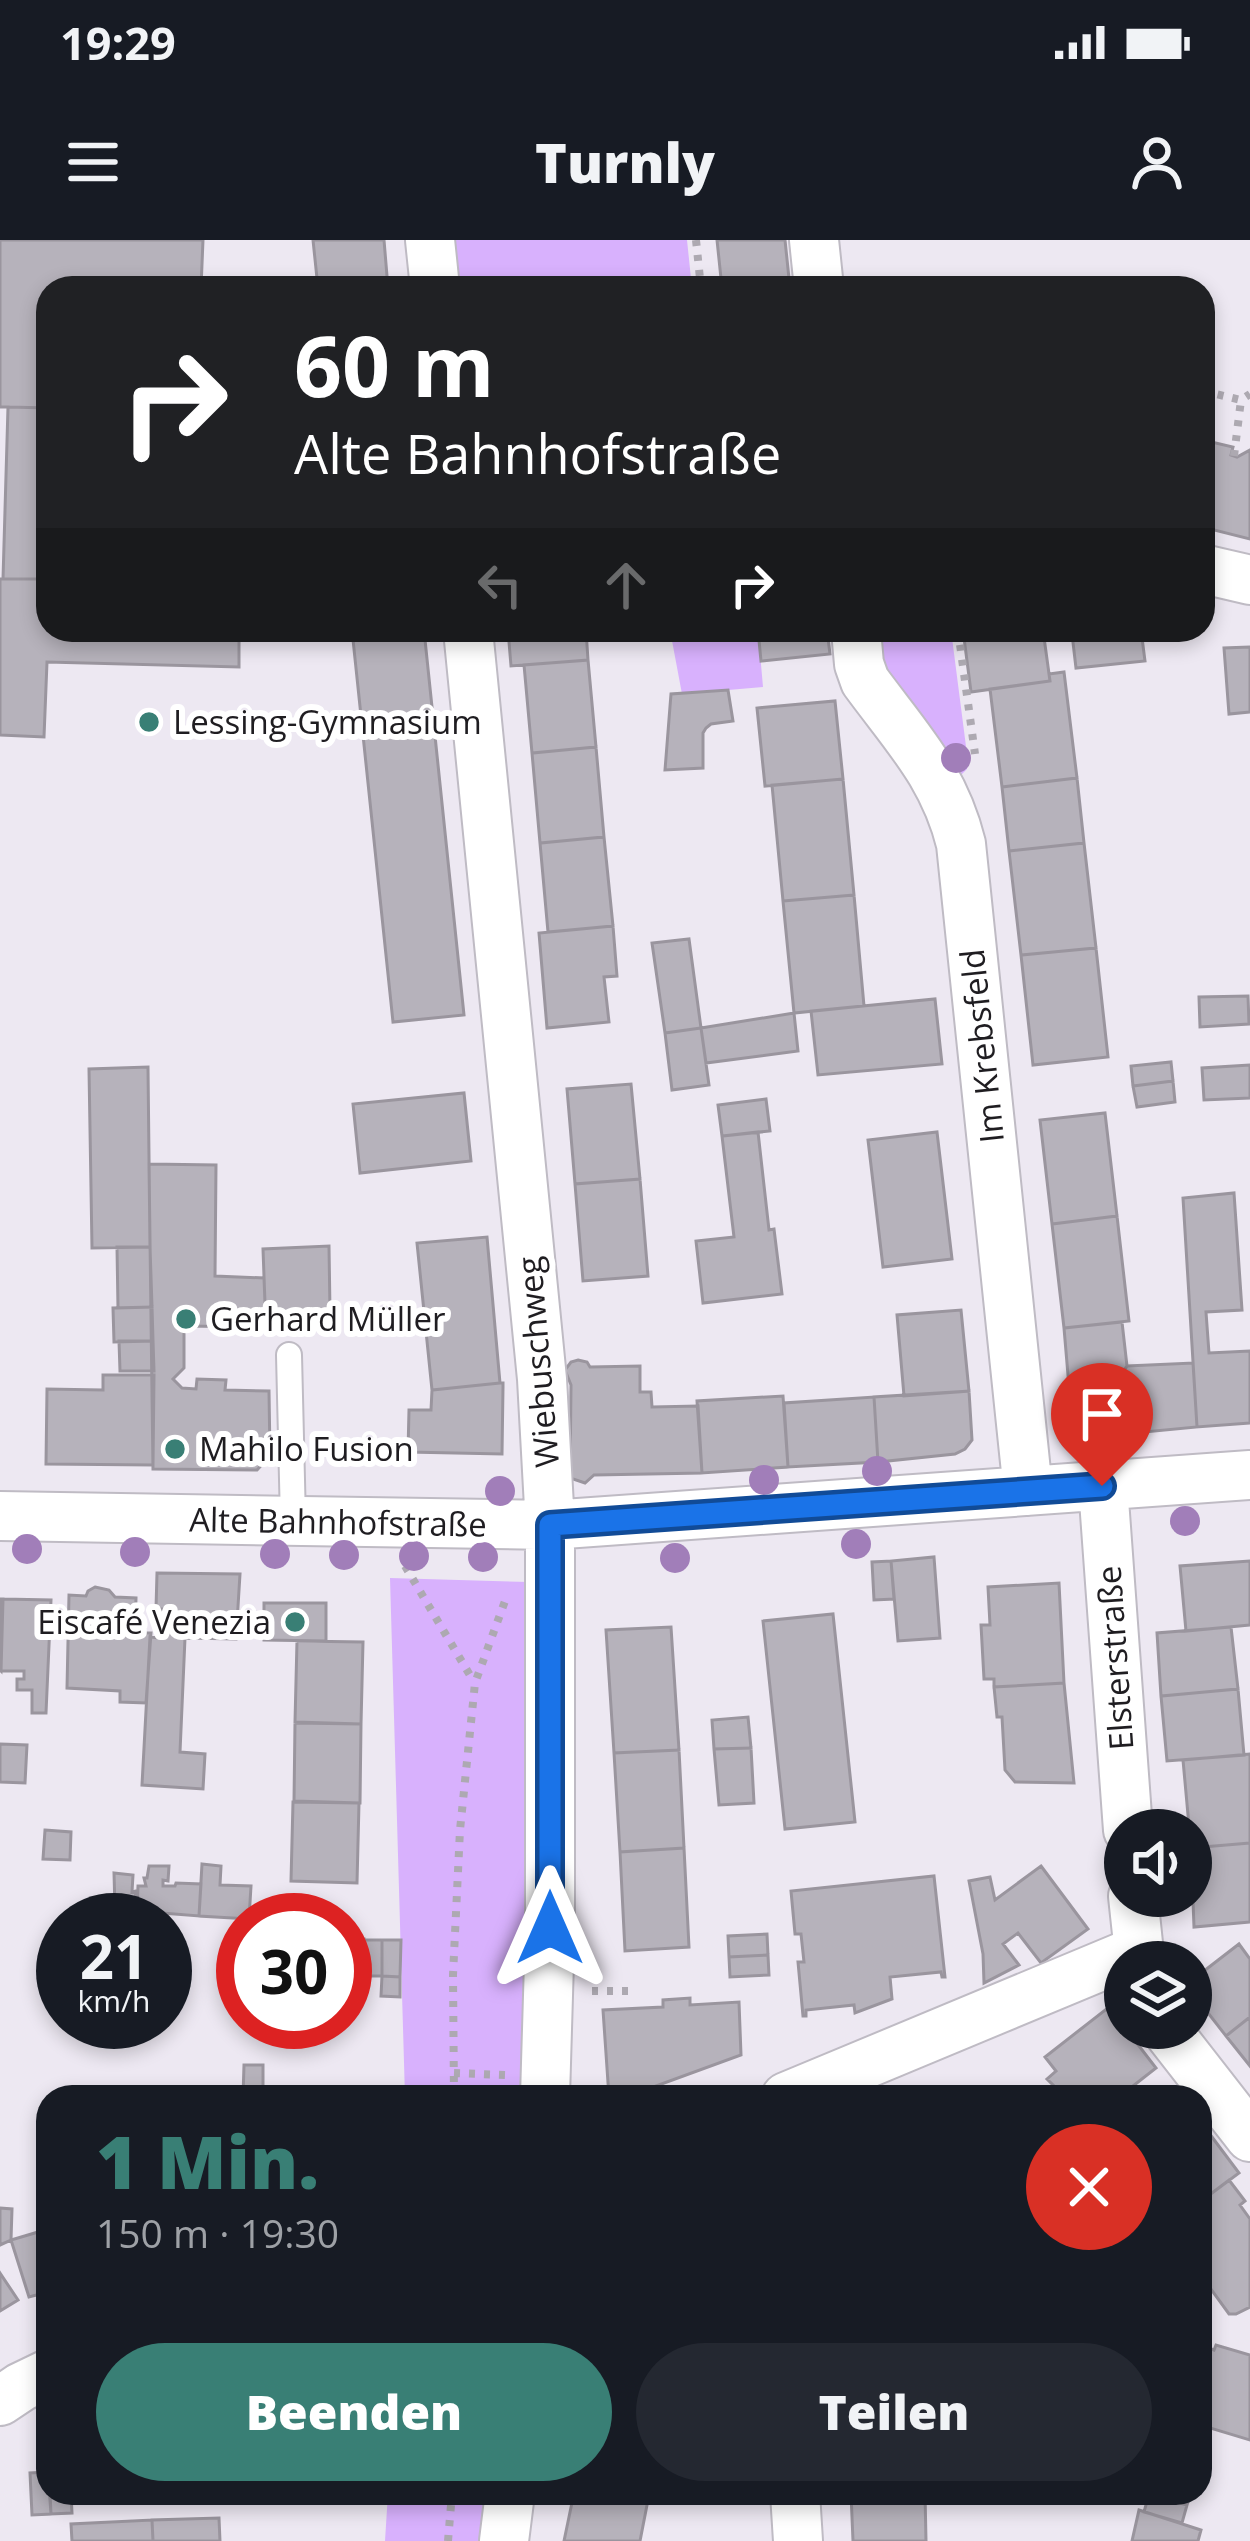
<!DOCTYPE html>
<html lang="de">
<meta charset="utf-8">
<style>
body{margin:0;font-family:"Open Sans",sans-serif;background:#242831;color:#f1f3f6;height:100vh;display:flex;flex-direction:column;font-size:45px;white-space:nowrap}
*{box-sizing:border-box;margin:0}
p{font-size:39px;color:#9ea1a6}
.icon{flex:none;width:66px;height:66px;fill:none;stroke:currentColor;stroke-width:2;stroke-linecap:round;stroke-linejoin:round}
.map{position:relative;flex:1;overflow:hidden}
.side{position:absolute;left:36px;top:1845px;width:1176px;height:420px;display:flex;flex-direction:column;background:#171b24;border-radius:36px;box-shadow:0 6px 18px #0003}
.side>*{flex:none}
.guide{position:absolute;left:36px;top:36px;width:1179px;height:366px;border-radius:36px;box-shadow:0 6px 18px #0003;background:#202124;color:#fff;overflow:hidden}
.controls{position:absolute;left:1104px;top:1569px;display:grid;gap:24px}
.controls a{display:grid;place-items:center;width:108px;height:108px;border-radius:50%;background:#171b24;box-shadow:0 6px 18px #0003;font-size:60px}
.speed{position:absolute;left:36px;top:1653px;display:flex;gap:24px;font-size:60px;font-weight:700;text-align:center}
.speed>*{display:grid;place-content:center;width:156px;height:156px;border-radius:50%;background:#171b24;box-shadow:0 6px 18px #0003;line-height:1}
.speed small{font-size:30px;font-weight:400}
.speed .limit{border:18px solid #d22;background:#fff;color:#111}
.pin{position:absolute;display:grid;place-items:center;width:102px;height:102px;color:#fff;margin:-123px -51px;border-radius:50% 50% 50% 0;rotate:-45deg;box-shadow:0 0 12px #0007}
.pin .icon{rotate:45deg}
.me{position:absolute;width:132px;margin:-66px;rotate:0deg;stroke-linejoin:round;filter:drop-shadow(0 0 9px #0008)}
.turn{display:flex;align-items:center;gap:42px;height:252px;padding:0 60px;font-size:54px}
.turn .icon{width:156px;height:156px;stroke-width:2.5}
.turn b{display:block;font-size:84px;line-height:102px}
.lanes{display:flex;align-items:center;height:114px;padding:0 60px;background:#0003;justify-content:center;gap:60px;direction:ltr}
.lanes .off{opacity:.35}
.round{display:grid;place-items:center;flex:none;width:126px;height:126px;border-radius:63px;background:#242831}
.head{display:flex;align-items:center;justify-content:space-between;height:204px;padding:0 60px}
h1{font-size:72px;font-weight:800;line-height:90px;color:#397f75}
.primary-button{display:flex;gap:24px;margin-top:auto;padding:24px 60px}
.primary-button a{flex:1;height:138px;border-radius:72px;background:#397f75;color:#fff;font-size:48px;font-weight:800;line-height:138px;text-align:center}
.primary-button a+a{background:#242831;color:#f1f3f6}
.status{display:flex;justify-content:space-between;align-items:center;height:84px;padding:0 60px;background:#171b24;direction:ltr}
.status svg{height:33px;fill:currentColor}
header{display:flex;justify-content:space-between;align-items:center;height:156px;padding:0 60px;background:#171b24;font-size:54px;font-weight:800}
.map>svg:first-child{display:block}
</style>
<div class="status"><b>19:29</b><svg viewBox="0 0 49 12"><path d="M0 12V9h3v3zM5 12V6h3v6zM10 12V3h3v9zM15 12V0h3v12zM26 1h20v11H26zM47 4h2v5h-2z"/></svg></div>
<header><svg class="icon" aria-label="menu" viewBox="0 0 24 24"><path d="M4 6h16M4 12h16M4 18h16"/></svg>Turnly<svg class="icon" aria-label="person" viewBox="0 0 24 24"><circle cx="12" cy="8" r="4"/><path d="M4 21q1-7 8-7t8 7"/></svg></header>
<div class="map">
<svg width="1250" height="2301" viewBox="0 0 1250 2301">
<rect width="100%" height="100%" fill="#ede8f2"/>
<!-- green -->
<path fill="#d8b1fd" d="M452 0H687L692 48H457Z
M670 390H758L763 447 682 454Z
M873 390H951L968 522 967 529 961 535 886 437Z
M390 1338 529 1342 530 1857H405Z
M388 2253H491L486 2301H385Z"/>
<!-- building -->
<path fill="#b6b2bb" stroke="#9a959e" stroke-width="3" d="M0 0H203L201 48H48V390H239V427L47 422 44 497 0 495V339H3L8 167H0Z
M313 0H384L388 48H318Z
M717 0H785L790 48H722Z
M8 167 48 168V339H3Z
M1203 200 1233 207 1231 215 1237 217 1250 210V299L1206 288 1208 278 1203 277Z
M352 390H424L464 775 393 782Z
M508 390H586L588 420 511 426Z
M758 390H827L830 414 761 421Z
M963 390H1043L1050 441 971 452Z
M1141 390 1145 421 1076 428 1072 394Z
M1250 407V472L1229 474 1224 408Z
M588 420 596 507 532 513 524 425Z
M1064 432 1077 538 1002 547 990 449 1050 441 1049 434Z
M728 450 733 481 711 484 706 488 703 493V528L665 530 671 454Z
M835 461 843 539 765 546 757 468Z
M596 507 604 597 540 603 532 513Z
M1077 538 1084 603 1009 611 1002 547Z
M843 539 854 655 783 661 772 545Z
M604 597 613 686 548 692 540 603Z
M1084 603 1096 708 1021 715 1009 611Z
M854 655 864 766 794 773 783 661Z
M613 686 617 736 604 737 609 782 547 788 539 693Z
M689 699 701 788 665 793 652 703Z
M1096 708 1108 817 1033 825 1021 715Z
M1248 756 1249 784 1200 787 1199 757Z
M935 759 942 824 818 835 811 771Z
M794 773 798 811 706 823 701 788Z
M701 788 709 845 672 850 665 793Z
M1171 822 1173 841 1133 846 1131 826Z
M1250 825V858L1204 860 1202 828Z
M148 827 150 1007 92 1008 89 829Z
M1173 841 1175 862 1137 867 1133 846Z
M631 844 640 939 575 944 567 849Z
M464 853 471 921 360 933 353 864Z
M766 859 770 891 722 896 718 865Z
M1105 873 1117 976 1052 984 1040 880Z
M758 892 769 990 774 989 782 1054 703 1063 696 1001 734 997 722 896Z
M937 892 952 1019 883 1027 868 900Z
M149 924 216 925 215 1036 264 1038 266 1087 184 1086V1128L173 1139 182 1148 196 1149 197 1139 226 1140 225 1150 269 1151 270 1216 257 1230 153 1229Z
M640 939 648 1036 583 1041 575 944Z
M1234 953 1242 1070 1206 1072 1209 1113 1250 1111V1183L1197 1187 1183 958Z
M1117 976 1129 1081 1064 1088 1052 984Z
M487 997 500 1143 432 1150 417 1003Z
M329 1006 330 1071 290 1073 291 1090 266 1091 263 1009Z
M117 1007H150L152 1067 118 1068Z
M152 1067 153 1101 114 1102 113 1068Z
M961 1070 969 1151 904 1156 897 1075Z
M1122 1082 1127 1126 1079 1194 1072 1182 1064 1088Z
M119 1101H153L154 1131H120Z
M578 1120 587 1122 590 1127 640 1126V1152H651L652 1167 698 1166 702 1233 594 1235 585 1243 570 1238 571 1145 565 1130 571 1122Z
M1193 1123 1197 1187 1092 1197 1079 1194 1127 1126Z
M103 1135H154L153 1225 46 1224 47 1149 103 1150Z
M500 1143H503V1147L502 1214 408 1212 409 1170H431L432 1150Z
M969 1151 972 1200 965 1209 955 1214 878 1222 874 1157Z
M783 1156 788 1227 702 1233 697 1161Z
M874 1157 878 1222 788 1227 784 1163Z
M934 1317 940 1398 898 1401 891 1321Z
M891 1321 894 1359 874 1360 872 1322Z
M1250 1321V1385L1186 1391 1180 1326Z
M157 1333 240 1334 236 1399 185 1398 180 1512 205 1514 203 1549 142 1545 150 1397 161 1398 162 1369H156Z
M1059 1343 1064 1443 994 1447V1439H984L981 1385H990L988 1347Z
M95 1347 109 1350 115 1357 136 1358 135 1393H151L146 1463 120 1462V1451L67 1448 69 1355 86 1356 88 1351Z
M0 1359H3L1 1431 0 1430Z
M3 1359 51 1360 46 1473H32V1450H17V1439H24V1431H1Z
M264 1363H326V1401L264 1400Z
M833 1374 855 1582 785 1589 763 1381Z
M671 1387 679 1510 614 1513 606 1390Z
M1231 1387 1238 1449 1161 1456 1157 1393Z
M297 1401 363 1402 361 1484 295 1482Z
M1064 1443 1074 1543 1015 1542 1005 1530 1002 1477H997L994 1447Z
M1238 1449 1244 1515 1167 1521 1161 1456Z
M748 1477 751 1508 714 1509 712 1480Z
M295 1483 361 1484 360 1563 294 1561Z
M0 1504 27 1505 25 1543 0 1542Z
M751 1508 754 1563 719 1565 714 1509Z
M679 1510 684 1608 620 1612 614 1513Z
M1250 1514V1603L1191 1608 1183 1520Z
M293 1562 359 1563 357 1643 291 1641Z
M45 1590 71 1592 70 1620 43 1619Z
M1250 1603V1682L1194 1687 1191 1608Z
M684 1608 689 1707 625 1711 620 1612Z
M202 1624 221 1626 220 1645 251 1646 249 1679 199 1676Z
M149 1626H169L168 1641 163 1640V1646H175L176 1643 201 1644 199 1676 137 1671 138 1646H146L144 1638H147Z
M1041 1626 1088 1689 1041 1723 1018 1693 1003 1704 1019 1725 984 1743 983 1714 969 1641 990 1637 995 1660Z
M114 1633 133 1635 132 1652 136 1651 134 1671 115 1669Z
M934 1636 945 1737H942L941 1732 890 1737 892 1759 855 1773 854 1765 806 1770V1776H803L798 1722H804L801 1694H795L791 1651Z
M767 1694 768 1715 729 1717 728 1696Z
M345 1699H364L363 1735 345 1736Z
M364 1700H382V1736H364Z
M382 1700H401L400 1737 382 1736Z
M1239 1704 1250 1719V1777L1226 1796 1191 1751V1741Z
M768 1715 769 1735 730 1737 729 1717Z
M382 1736 400 1737V1757L381 1756Z
M690 1758V1765L739 1762 741 1815 626 1857H609L603 1770 663 1767V1760Z
M1109 1767 1156 1828 1119 1857H1041L1054 1846 1047 1839 1056 1831 1045 1817Z
M1250 1777V1826L1226 1796Z
M244 1825H263V1857H243Z
M1200 1881 1239 1933 1200 1962Z
M41 1937 48 1938V2052L29 2057 11 2000 38 1992Z
M1229 1940 1245 1961 1240 1965 1250 1979V2067L1236 2074H1229L1200 2034V1962Z
M0 1968 12 1969 11 2000 0 2005Z
M0 2033 18 2060 0 2071Z
M1200 2105 1214 2110 1216 2105 1250 2115V2200L1200 2185V2155L1203 2146 1200 2145Z
M48 2232 51 2274 32 2275 30 2233Z
M50 2253H71L72 2273 51 2274Z
M217 2253H238V2260H217Z
M574 2253H611L648 2260 640 2301H564Z
M851 2253H925L926 2301H853Z
M1155 2253H1191L1187 2265 1155 2255Z
M1149 2254 1187 2265 1182 2283 1144 2272Z
M1139 2270 1201 2290 1198 2301H1132Z
M219 2278 220 2301H153L152 2280Z
M152 2280 153 2301H72L71 2284Z"/>
<g fill="none" stroke-linecap="round" stroke-linejoin="round">
<!-- lane casing -->
<g stroke="#bfbbc4" stroke-width="28">
<path id="lane" d="M289 1115 293 1281"/>
</g>
<!-- street casing -->
<g stroke="#bfbbc4" stroke-width="52">
<path id="street" d="M430 0 435 48
M814 0 819 48
M1203 329 1250 340
M468 390 542 1139 550 1285V1688L545 1857
M856 390 859 424 865 441C906 497 944 535 961 604L1028 1251
M1103 1246 1128 1590
M0 1276 550 1285 1250 1235
M1133 1656 1140 1722
M1165 1788 1250 1897
M786 1857 1137 1711
M0 2161 21 2147 48 2134
M795 2253 798 2301
M504 2301 510 2253"/>
</g>
<!-- path -->
<path stroke="#ada9b1" stroke-width="8" stroke-dasharray="6 9" stroke-linecap="butt" d="M696 0 701 48
M1203 151 1241 160 1250 154
M1234 216 1241 160
M958 390 975 514
M405 1326 474 1442
M592 1751H636
M454 1833 506 1835
M454 1857 453 1735 460 1590 475 1443 505 1361
M448 2301 452 2253"/>
<!-- lane -->
<use href="#lane" stroke="#fff" stroke-width="24"/>
<!-- street -->
<use href="#street" stroke="#fff" stroke-width="48"/>
</g>
<!-- trees -->
<g fill="#a17eb9">
<circle cx="956" cy="518" r="15"/>
<circle cx="877" cy="1231" r="15"/>
<circle cx="764" cy="1240" r="15"/>
<circle cx="500" cy="1251" r="15"/>
<circle cx="1185" cy="1281" r="15"/>
<circle cx="856" cy="1304" r="15"/>
<circle cx="27" cy="1309" r="15"/>
<circle cx="135" cy="1312" r="15"/>
<circle cx="275" cy="1314" r="15"/>
<circle cx="344" cy="1315" r="15"/>
<circle cx="414" cy="1316" r="15"/>
<circle cx="483" cy="1317" r="15"/>
<circle cx="675" cy="1318" r="15"/>
</g>
<g fill="none" stroke-linecap="round" stroke-linejoin="round">
<!-- route casing -->
<g stroke="#114b97" stroke-width="30">
<path id="route" d="M550 1688V1285L1102 1246"/>
</g>
<!-- route -->
<use href="#route" stroke="#1a73e8" stroke-width="21"/>
</g>
<!-- markers -->
<g fill="#397f75" stroke="#fff" stroke-width="4.5">
<circle cx="149" cy="482" r="12"/>
<circle cx="186" cy="1079" r="12"/>
<circle cx="175" cy="1209" r="12"/>
<circle cx="295" cy="1382" r="12"/>
</g>
<g text-anchor="middle" stroke-width="12" stroke-linejoin="round" paint-order="stroke">
<!-- poi labels -->
<g font-size="33" fill="#1f1d21" stroke="#fff" text-anchor="start">
<text x="173" y="494">Lessing-Gymnasium</text>
<text x="210" y="1091">Gerhard Müller</text>
<text x="199" y="1221">Mahilo Fusion</text>
<text x="271" y="1394" text-anchor="end">Eiscafé Venezia</text>
</g>
<!-- street labels -->
<g font-size="33" fill="#1f1d21" stroke="#fff">
<text transform="translate(982 806) rotate(-96)" y="12">Im Krebsfeld</text>
<text transform="translate(538 1122) rotate(-95)" y="12">Wiebuschweg</text>
<text transform="translate(338 1282) rotate(1)" y="12">Alte Bahnhofstraße</text>
<text transform="translate(1115 1418) rotate(-94)" y="12">Elsterstraße</text>
</g>
</g>
</svg>
<div class="controls">
<a><svg class="icon" aria-label="sound" viewBox="0 0 24 24"><path d="M4 9h4l5-4v14l-5-4H4zM17 9q2 3 0 6"/></svg></a>
<a><svg class="icon" aria-label="layers" viewBox="0 0 24 24"><path d="M12 4l9 5-9 5-9-5zM3 14l9 5 9-5"/></svg></a>
</div>
<div class="speed"><div>21<small>km/h</small></div><div class="limit">30</div></div>
<div class="pin" style="left:1102px;top:1246px;background:#d93025"><svg class="icon" aria-label="arrive" viewBox="0 0 24 24"><path d="M6 21V4h12l-3 4 3 4H6"/></svg></div>
<svg class="me" style="left:550px;top:1688px" viewBox="-20 -20 40 40"><path d="M0-17L14 15 0 8-14 15z" fill="#1a73e8" stroke="#fff" stroke-width="4"/></svg>
<div class="guide">
<div class="turn"><svg class="icon" aria-label="right" viewBox="0 0 24 24"><path d="M7 20v-9h11M14 6l5 5-5 5"/></svg><div><b>60 m</b>Alte Bahnhofstraße</div></div>
<div class="lanes"><svg class="icon off" aria-label="left" viewBox="0 0 24 24"><path d="M17 20v-9H6M10 6l-5 5 5 5"/></svg><svg class="icon off" aria-label="ahead" viewBox="0 0 24 24"><path d="M12 20V5M6 11l6-6 6 6"/></svg><svg class="icon" aria-label="right" viewBox="0 0 24 24"><path d="M7 20v-9h11M14 6l5 5-5 5"/></svg></div>
</div>
<section class="side">
<div class="head"><div><h1>1 Min.</h1><p>150 m · 19:30</p></div><a class="round" style="background:#d93025;color:#fff"><svg class="icon" aria-label="close" viewBox="0 0 24 24"><path d="M6 6l12 12M18 6L6 18"/></svg></a></div>
<div class="primary-button"><a>Beenden</a><a>Teilen</a></div>
</section>
</div>
